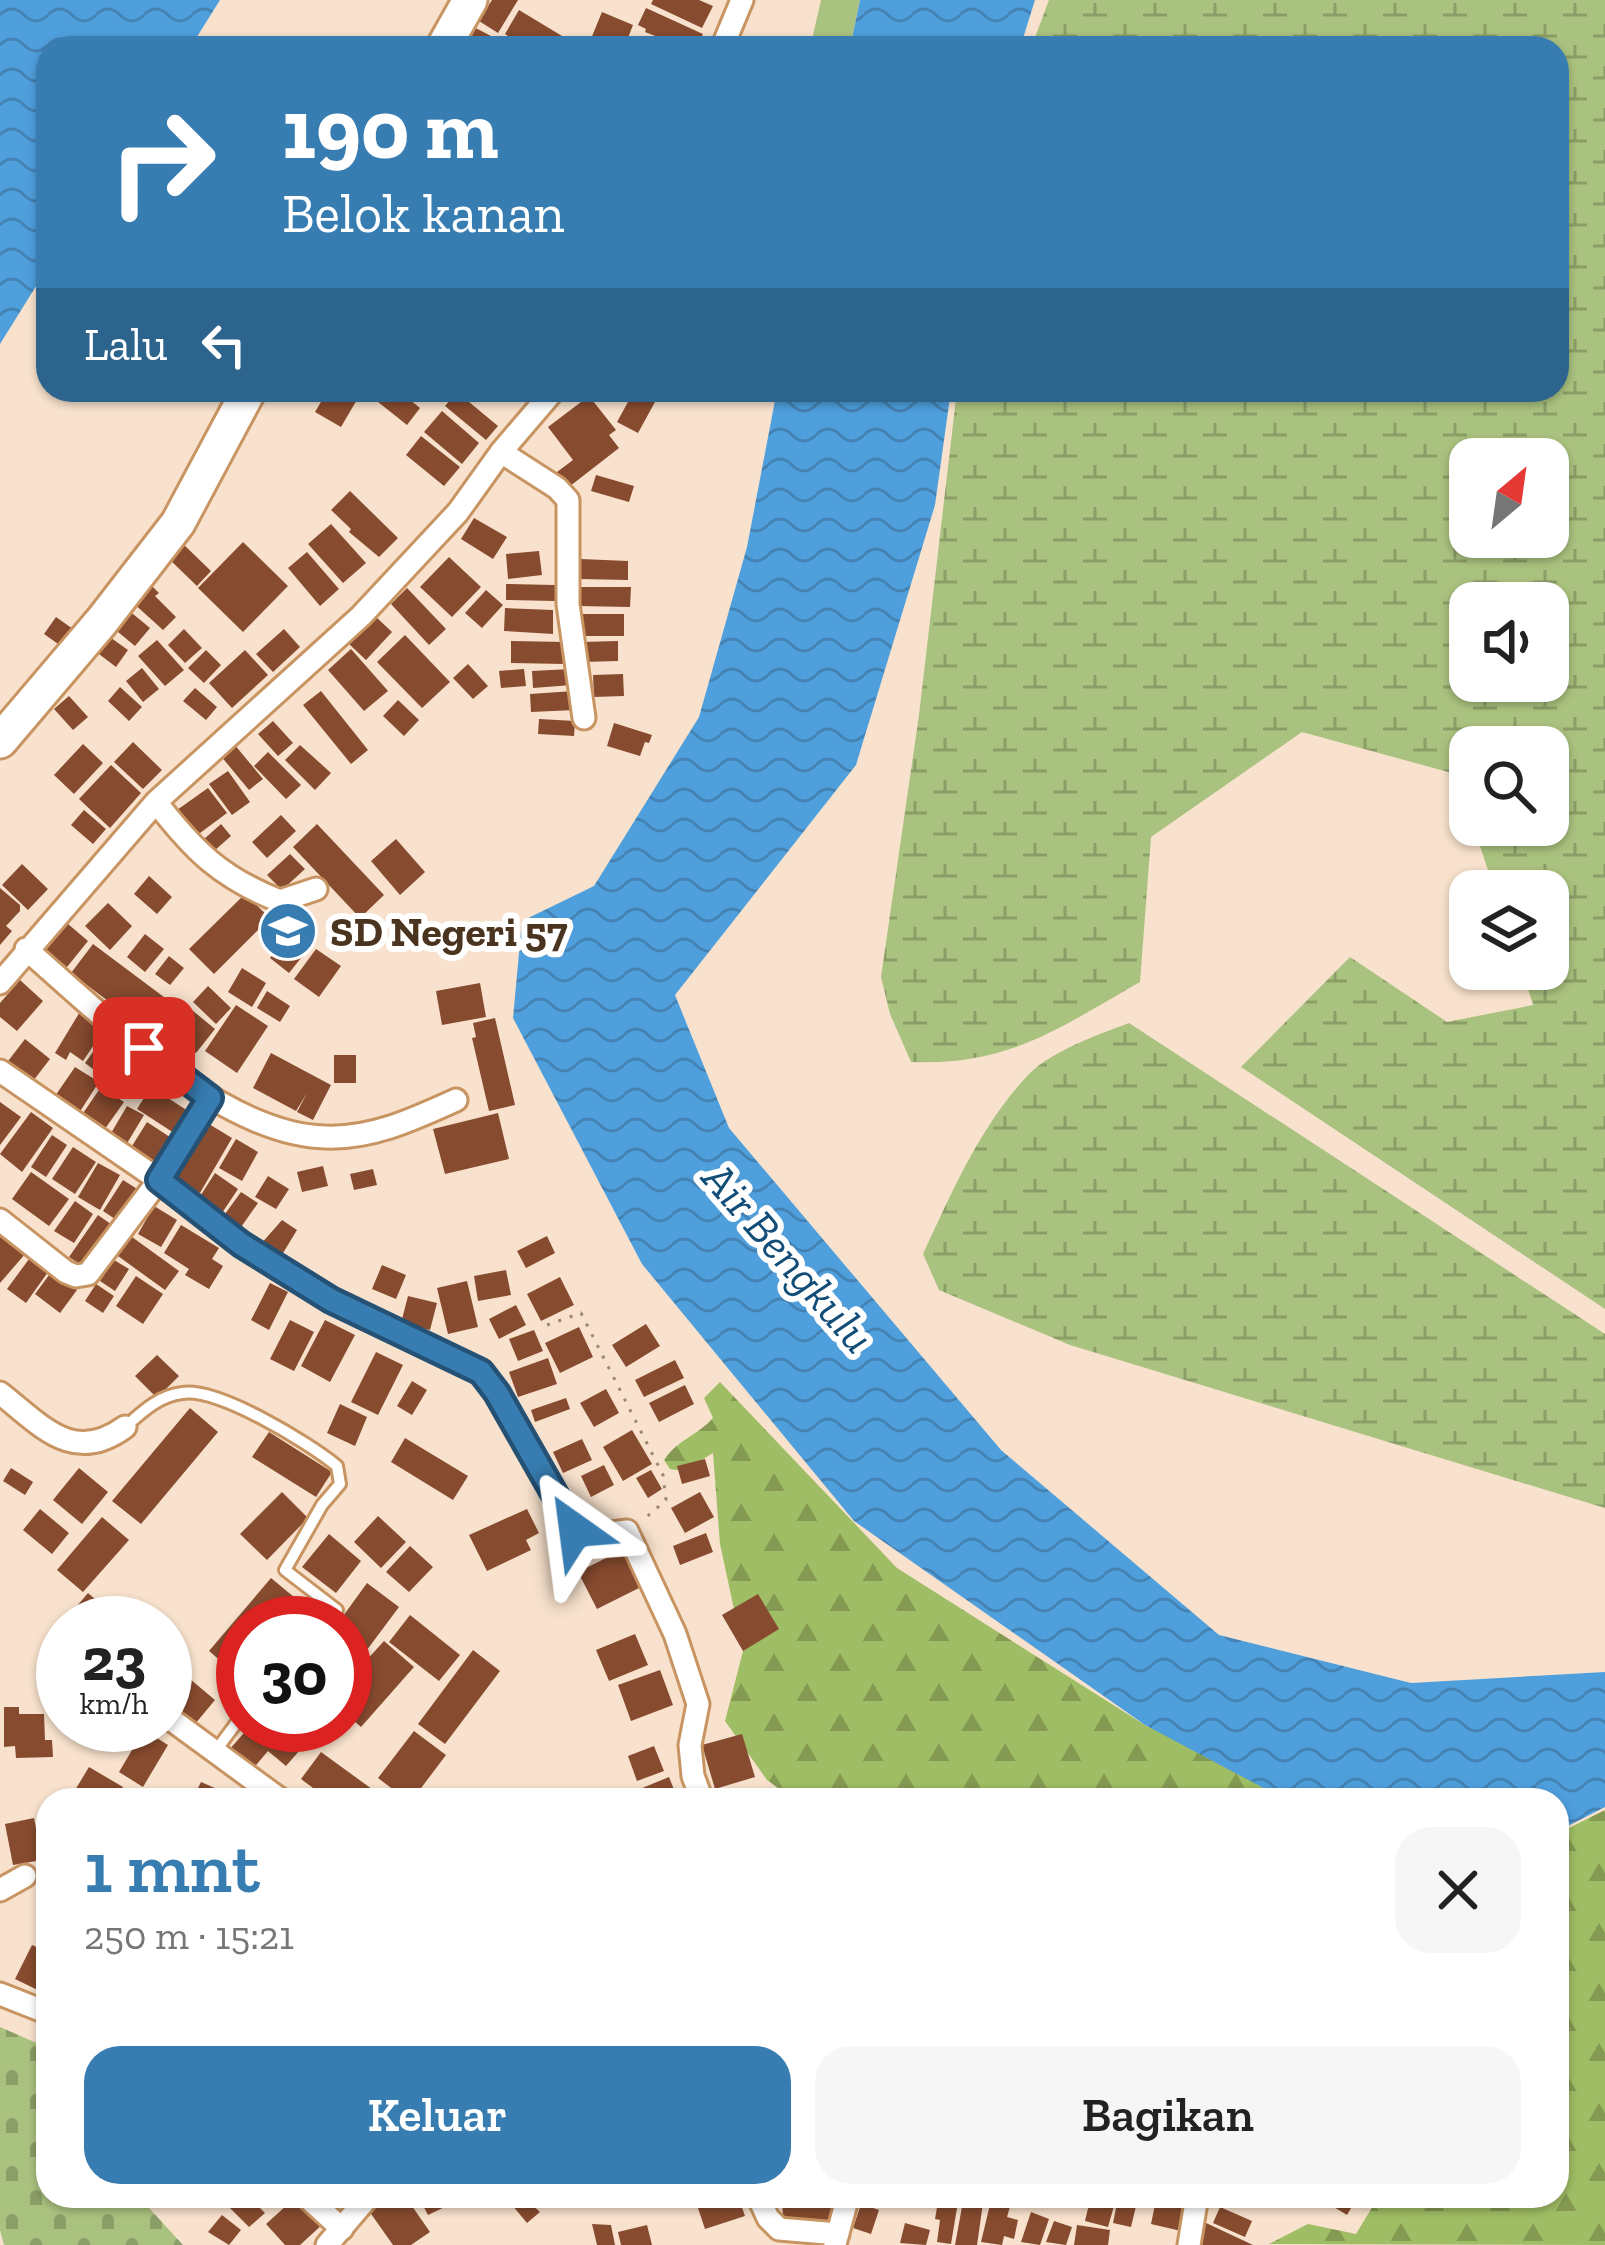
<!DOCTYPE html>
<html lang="id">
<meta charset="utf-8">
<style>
body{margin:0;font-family:"Zilla Slab",serif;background:#f6f6f6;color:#222;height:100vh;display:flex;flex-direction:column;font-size:45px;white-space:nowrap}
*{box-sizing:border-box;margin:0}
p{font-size:39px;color:#767676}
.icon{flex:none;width:66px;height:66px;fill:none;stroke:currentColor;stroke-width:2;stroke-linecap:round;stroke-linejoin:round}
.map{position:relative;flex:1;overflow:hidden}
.panel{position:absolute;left:36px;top:1788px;width:1533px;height:420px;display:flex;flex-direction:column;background:#fff;border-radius:36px;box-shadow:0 3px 9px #0004}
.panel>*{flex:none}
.guide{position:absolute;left:36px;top:36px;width:1533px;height:366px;border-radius:36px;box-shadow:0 3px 9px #0004;background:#377db2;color:#fff;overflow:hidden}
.needle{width:78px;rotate:29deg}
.fabs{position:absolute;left:1449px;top:438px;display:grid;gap:24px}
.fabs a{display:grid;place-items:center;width:120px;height:120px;border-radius:24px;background:#fff;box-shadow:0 3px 9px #0004;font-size:60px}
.speed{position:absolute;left:36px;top:1596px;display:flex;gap:24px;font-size:60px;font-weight:700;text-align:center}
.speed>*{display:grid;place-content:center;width:156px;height:156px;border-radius:50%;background:#fff;box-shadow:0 3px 9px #0004;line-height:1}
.speed small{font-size:30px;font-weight:400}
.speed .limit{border:18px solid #d22;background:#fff;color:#111}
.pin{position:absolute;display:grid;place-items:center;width:102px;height:102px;color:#fff;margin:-51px;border-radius:24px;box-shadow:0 6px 18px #0006}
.me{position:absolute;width:132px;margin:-66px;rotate:329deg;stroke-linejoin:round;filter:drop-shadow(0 0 9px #0008)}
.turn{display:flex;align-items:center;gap:42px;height:252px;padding:0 48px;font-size:54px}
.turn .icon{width:156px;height:156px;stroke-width:2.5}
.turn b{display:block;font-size:84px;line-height:102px}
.then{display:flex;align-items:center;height:114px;padding:0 48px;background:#0003;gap:24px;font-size:45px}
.round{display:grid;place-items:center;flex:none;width:126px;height:126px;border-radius:36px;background:#f6f6f6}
.overview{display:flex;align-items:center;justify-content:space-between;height:204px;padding:0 48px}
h1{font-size:72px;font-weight:600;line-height:90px;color:#377db2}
.action{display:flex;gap:24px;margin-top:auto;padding:24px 48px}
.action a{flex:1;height:138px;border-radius:36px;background:#377db2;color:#fff;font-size:48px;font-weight:600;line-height:138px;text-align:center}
.action a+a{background:#f6f6f6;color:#222}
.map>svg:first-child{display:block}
</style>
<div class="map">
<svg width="1605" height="2245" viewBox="0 0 1605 2245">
<defs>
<pattern id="forest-firs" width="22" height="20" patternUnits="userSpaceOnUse" patternTransform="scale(3)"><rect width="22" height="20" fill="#9fbd64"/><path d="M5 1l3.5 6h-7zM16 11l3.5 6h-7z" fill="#849a52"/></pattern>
<pattern id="wetland-marsh" width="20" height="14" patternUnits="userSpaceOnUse" patternTransform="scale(3)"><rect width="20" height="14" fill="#aac27f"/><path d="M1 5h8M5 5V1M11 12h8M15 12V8" fill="none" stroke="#8c9e67"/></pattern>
<pattern id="cemetery-stones" width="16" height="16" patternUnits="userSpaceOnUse" patternTransform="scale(3)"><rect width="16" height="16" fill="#aac27f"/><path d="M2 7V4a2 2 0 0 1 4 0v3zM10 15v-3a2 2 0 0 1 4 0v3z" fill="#8c9e67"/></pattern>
<pattern id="park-tufts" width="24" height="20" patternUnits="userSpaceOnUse" patternTransform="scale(3)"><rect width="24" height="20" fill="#aac27f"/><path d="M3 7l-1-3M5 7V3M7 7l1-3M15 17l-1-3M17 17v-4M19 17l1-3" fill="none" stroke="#8c9e67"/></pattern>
<pattern id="water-waves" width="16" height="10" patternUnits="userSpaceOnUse" patternTransform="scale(3)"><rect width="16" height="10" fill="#4f9fdd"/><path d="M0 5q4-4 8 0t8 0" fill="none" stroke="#4482b3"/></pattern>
</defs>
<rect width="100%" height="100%" fill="#f8e2cd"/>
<!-- forest -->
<path fill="url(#forest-firs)" d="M720 1382 897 1568 1148 1727 1357 1800H794L767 1780 725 1721 743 1651 720 1544 713 1453C698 1461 689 1474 670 1469L664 1460C676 1441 698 1435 713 1418L704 1398Z
M1605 1810V2245L1269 2244 1308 2224 1356 2234 1379 2196H1557V1829L1565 1830Z"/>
<!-- wetland -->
<path fill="url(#wetland-marsh)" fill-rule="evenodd" d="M1049 0H1605V1309L1241 1067 1350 957 1447 1022 1533 1005 1522 969H1548V891H1495L1480 846 1483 825H1548V747H1470V778L1302 732 1151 837 1140 982C1059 1028 1009 1066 911 1062L890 1014 881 977 919 715 957 390H1557V48H1031ZM1470 459H1548V537H1470ZM1470 603H1548V681H1470Z
M1129 1023 1605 1334V1508L1070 1345 939 1290 923 1254C952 1192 980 1126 1028 1075 1050 1052 1099 1034 1129 1023Z"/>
<!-- cemetery -->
<path fill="url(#cemetery-stones)" d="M0 2027 48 2048V2196H138L183 2245H4L0 2230Z"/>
<!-- park -->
<path fill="url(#park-tufts)" d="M821 0H860L850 48H810Z"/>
<!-- water -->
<path fill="url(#water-waves)" d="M0 0H220L190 48H48V267L0 344Z
M860 0H1035L1020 48H850Z
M777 390H951L935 505 856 765 675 995 729 1128 1001 1450 1219 1635 1411 1683 1605 1672V1807L1564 1828H1557V1800H1286L1145 1725 854 1521 642 1264 513 1018 522 921 594 886 699 717 747 547Z"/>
<!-- building -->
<path fill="#874b2f" d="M492 0H518L498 33 479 21Z
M653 0H699L713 6 702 28 651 4Z
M646 8 703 34 696 48 681 46 645 32 646 29 638 25Z
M519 10 567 39 562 48H527L505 34Z
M602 12 633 25 624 48 588 46Z
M468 24 514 48H457Z
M328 390H344L358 398 341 427 315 412Z
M363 390H398L420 408 407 425Z
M634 391 655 402 638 433 617 422Z
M457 392 498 426 486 440 445 406Z
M589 396 616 430 609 435 619 448 565 490 553 475 573 460 548 427Z
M442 411 479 443 462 464 424 432Z
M421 436 460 467 444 486 406 455Z
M596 475 634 486 629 502 591 491Z
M350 491 398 538 379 557 349 532 351 529 331 510Z
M474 518 507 537 493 559 461 539Z
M331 524 366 563 343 583 308 544Z
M243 542 288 586 243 632 198 588Z
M182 543 211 571 197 586 168 558Z
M539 551 542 575 508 579 506 554Z
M307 552 339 589 320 606 288 568Z
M449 557 481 587 452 617 420 587Z
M581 559 628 561V580L580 579Z
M149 583 159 593 155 596 176 617 163 630 131 601Z
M506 584 555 585V601L506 600Z
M578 587H631L630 607 578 606Z
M407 588 446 629 429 645 391 604Z
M486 590 503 605 482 628 465 613Z
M505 608 553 610V634L504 631Z
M127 609 150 628 135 646 112 627Z
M582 614H624V636H582Z
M375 616 392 632 366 660 348 643Z
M56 617 73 629 61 646 44 634Z
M184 629 202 648 185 663 168 645Z
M284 629 300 647 273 672 256 654Z
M107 635 128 650 116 667 95 651Z
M405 635 450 682 422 708 377 662Z
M157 640 184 670 165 686 138 656Z
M511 641 565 642V664L511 663Z
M618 641V661L582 662V642Z
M351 649 388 691 364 711 328 670Z
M206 650 221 665 204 683 188 668Z
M245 650 268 675 232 708 209 683Z
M468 664 488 686 473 699 453 678Z
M142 668 159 689 143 702 126 681Z
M524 669 526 686 501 688 499 671Z
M571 669 572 685 533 688 532 671Z
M623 674 624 696 594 697 593 675Z
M120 687 142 707 129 721 108 701Z
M195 688 217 707 206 720 183 701Z
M321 691 368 750 351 764 303 705Z
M574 691 575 710 531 712 530 694Z
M69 696 88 717 73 730 54 709Z
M398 700 419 720 404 736 383 716Z
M539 719 575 721 574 736 538 734Z
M273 721 293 743 278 756 258 734Z
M614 723 652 735 649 743 645 742 640 756 607 746Z
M133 742 162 770 143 789 114 762Z
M83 744 103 763 74 794 54 775Z
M234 744 263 779 249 790 220 755Z
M300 745 331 773 315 790 285 760Z
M268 752 301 785 286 799 254 766Z
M111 765 141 793 110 828 79 799Z
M228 771 250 802 232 815 209 784Z
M208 788 227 813 196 836 177 810Z
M84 810 106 829 93 844 71 825Z
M281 815 296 831 267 858 252 842Z
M221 824 231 836 214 851 204 839Z
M317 824 384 895 360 918 293 847Z
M396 839 425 872 400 895 371 861Z
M290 854 305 869 282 890 267 875Z
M22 864 48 889 28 910 2 885Z
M149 876 172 897 157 914 134 894Z
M0 888 20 905V911L6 926 12 931 0 945Z
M245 894 270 918 214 974 189 949Z
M108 903 132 926 110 950 85 926Z
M68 924 88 941 67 967 46 950Z
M291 933 309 948 289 973 270 958Z
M145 934 164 949 145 972 127 957Z
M93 944 180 1009 157 1038 71 973Z
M316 949 341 966 319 997 294 979Z
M169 956 184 968 170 985 155 974Z
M242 968 266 983 252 1007 228 992Z
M20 980 43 1001 17 1031 0 1017V1003Z
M480 983 486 1017 442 1025 436 991Z
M208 986 231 1008 216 1024 193 1002Z
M267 991 290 1006 280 1022 257 1008Z
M236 1005 268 1026 237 1073 205 1051Z
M187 1006 215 1029 196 1053 168 1030Z
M81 1010 106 1027 83 1061 70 1052 66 1060 55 1053Z
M495 1018 515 1105 489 1111 472 1038 476 1037 473 1023Z
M25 1039 50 1059 30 1085 5 1065Z
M100 1042 117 1054 101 1075 85 1063Z
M271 1053 331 1085 313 1120 297 1112 307 1093 296 1111 253 1088Z
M334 1055H356V1083H334Z
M123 1060 142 1070 128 1095 109 1085Z
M75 1067 99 1082 79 1113 53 1099Z
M101 1087 124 1102 102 1133 79 1119Z
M151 1087 188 1111 174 1133 137 1109Z
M0 1102 21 1117 0 1145Z
M127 1106 144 1115 123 1150 107 1140Z
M31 1112 53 1128 22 1172 0 1154Z
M498 1113 509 1159 445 1174 433 1129Z
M204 1121 232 1138 200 1193 171 1176Z
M147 1122 176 1141 157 1173 127 1154Z
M52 1135 67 1145 46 1177 31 1167Z
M236 1139 258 1152 242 1181 219 1168Z
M73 1147 96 1162 75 1194 52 1179Z
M98 1163 120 1175 100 1210 78 1197Z
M323 1166 328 1186 302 1192 297 1172Z
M373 1169 377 1185 354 1190 350 1174Z
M31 1172 69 1199 49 1226 12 1199Z
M215 1173 238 1189 220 1216 197 1201Z
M268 1176 289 1189 276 1209 255 1197Z
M123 1180 142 1192 121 1223 103 1211Z
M241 1192 258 1203 239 1230 222 1218Z
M75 1201 93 1214 74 1243 54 1231Z
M154 1206 177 1220 161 1247 138 1234Z
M98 1215 115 1227 86 1268 69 1257Z
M282 1220 297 1230 280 1258 260 1245Z
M181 1225 219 1248 212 1259 223 1266 209 1289 185 1275 189 1269 164 1253Z
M0 1231 26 1253 0 1283Z
M547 1236 555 1253 526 1268 517 1251Z
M132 1237 179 1271 165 1290 118 1256Z
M29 1259 48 1272 26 1303 7 1289Z
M114 1260 129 1269 115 1291 100 1281Z
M382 1265 406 1275 396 1299 372 1289Z
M506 1270 511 1295 478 1301 474 1276Z
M52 1271 77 1290 60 1313 35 1294Z
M136 1276 163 1294 143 1324 116 1306Z
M560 1277 574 1305 541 1321 527 1294Z
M467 1281 478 1327 448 1334 437 1288Z
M270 1283 288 1292 269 1330 251 1320Z
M96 1284 114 1296 103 1313 85 1301Z
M408 1296 437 1303 430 1330 401 1323Z
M516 1305 526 1325 499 1339 489 1319Z
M290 1320 314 1332 294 1371 270 1359Z
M325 1320 355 1335 330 1382 301 1366Z
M646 1324 660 1346 626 1367 612 1345Z
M579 1327 593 1357 560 1373 545 1343Z
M534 1330 543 1351 518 1361 509 1339Z
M376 1352 403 1365 378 1415 351 1402Z
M157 1355 179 1376 157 1398 135 1376Z
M548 1358 557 1384 518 1397 509 1372Z
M675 1360 684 1378 644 1397 635 1380Z
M412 1381 427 1390 412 1415 397 1406Z
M685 1385 694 1404 659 1422 649 1403Z
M606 1389 619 1413 594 1427 580 1403Z
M566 1398 570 1409 535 1422 531 1410Z
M340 1404 367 1417 355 1446 327 1433Z
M190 1408 218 1432 141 1524 112 1501Z
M632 1430 652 1464 623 1481 603 1447Z
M269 1432 332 1472 316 1497 252 1457Z
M405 1438 468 1476 453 1500 391 1462Z
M582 1439 592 1460 563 1473 553 1452Z
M705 1459 710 1476 682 1484 677 1466Z
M604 1465 614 1485 591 1497 581 1476Z
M11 1468 33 1482 25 1495 3 1481Z
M79 1468 108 1492 82 1524 53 1500Z
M651 1470 662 1489 648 1498 636 1478Z
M282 1492 308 1518 267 1560 240 1534Z
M700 1492 714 1517 685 1533 671 1508Z
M40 1509 69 1533 52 1554 23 1530Z
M527 1509 539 1533 526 1540 531 1550 487 1571 469 1535Z
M378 1516 406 1542 381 1568 354 1542Z
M102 1517 129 1540 83 1592 57 1570Z
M706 1533 713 1552 680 1565 673 1546Z
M329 1534 361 1561 336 1593 302 1567Z
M410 1546 433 1567 409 1592 386 1572Z
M622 1550 641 1587 597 1609 578 1572Z
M271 1578 306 1607 293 1623H243V1680L209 1651Z
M367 1583 399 1607 349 1674 345 1671V1623H338Z
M88 1593 123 1623H74L67 1618Z
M758 1594 779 1629 743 1651 722 1615Z
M410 1615 460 1655 439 1681 389 1642Z
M635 1634 648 1665 609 1681 596 1650Z
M384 1641 414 1667 361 1727 345 1713V1684Z
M473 1650 500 1671 445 1744 418 1724Z
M165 1658 215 1700 195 1724 165 1699Z
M660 1670 673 1705 631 1721 618 1685Z
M4 1707H19V1714H44L45 1740H52L53 1757 16 1758 15 1746 4 1747Z
M251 1725H318L320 1727 286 1766 268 1751 251 1771 228 1751Z
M144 1730 168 1745 143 1787 119 1772Z
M414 1731 446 1755 412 1800H407L378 1778Z
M742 1734 755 1777 715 1789 702 1745Z
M654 1746 664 1771 637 1781 628 1756Z
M321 1752 387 1800H329L301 1779Z
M89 1767 123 1787 115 1800H69Z
M669 1777 677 1797 639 1800 635 1791Z
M201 1782 231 1795 229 1800H192Z
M34 1818 42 1860 13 1865 5 1824Z
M32 1945 48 1952V1995L15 1979Z
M240 2196H248L265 2213 249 2227 229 2207Z
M297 2196 324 2223 300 2245H285L266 2224Z
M392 2196H405L430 2232 411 2245H393L369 2211Z
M418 2196H447L451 2204 428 2215Z
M523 2196 540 2212 527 2223 512 2205Z
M705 2196H738L745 2216 705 2229 695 2199Z
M782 2196H840L841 2220 783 2221Z
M939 2196H959L951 2244 937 2242 940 2220 935 2219Z
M964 2196H984L977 2245H955Z
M992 2196H1013L1007 2217 1018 2220 1014 2239 1004 2236 1002 2245 981 2242Z
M1173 2196 1188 2199 1181 2231 1151 2224 1156 2200 1171 2203Z
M1316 2196H1358L1347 2215Z
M1118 2198 1137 2202 1131 2227 1113 2223Z
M1090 2200 1114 2206 1108 2227 1085 2221Z
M861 2204 879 2210 871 2234 853 2228Z
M1220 2207 1252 2221 1245 2237 1213 2223Z
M1031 2212 1049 2219 1040 2245 1021 2242Z
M222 2215 241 2230 229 2245 208 2232Z
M1054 2221 1072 2227 1066 2245 1046 2242Z
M1204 2222 1253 2245H1194Z
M905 2223 930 2230 926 2245 900 2243Z
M592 2224 611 2225 615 2245H597Z
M647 2225 652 2245H621L618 2232Z
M1077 2225 1110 2230 1108 2245H1074Z"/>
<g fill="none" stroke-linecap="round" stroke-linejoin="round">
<!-- service casing -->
<g stroke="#c89461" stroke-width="16">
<path id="service" d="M125 1427C142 1412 158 1396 182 1393 218 1387 309 1443 337 1466L340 1484 322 1505 285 1570 337 1610 325 1623
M214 1753 243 1714"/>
</g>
<!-- minor casing -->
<g stroke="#c89461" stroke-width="27">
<path id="minor" d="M722 48 742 0
M501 452 557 488 568 500V604L584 718
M156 802C194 851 221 878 280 901L316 889
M26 949C101 1014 222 1135 325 1137 372 1139 414 1119 456 1100
M0 983 156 802 361 616 458 512 501 452 554 390
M0 1071 159 1180 241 1244 331 1300 481 1372 497 1393 575 1530 588 1536 627 1531 675 1634 698 1704 690 1745 693 1776 702 1800
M0 1220 66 1272 76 1276 88 1274 159 1180 210 1098
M0 1393C42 1426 73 1465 125 1427
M165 1715 281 1800
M0 1890 25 1876
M0 1994 48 2013
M306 2196 342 2229
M758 2196 768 2218 779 2229 838 2234
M835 2244 848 2196
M327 2245 369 2196
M1189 2245 1197 2196"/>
</g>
<!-- primary casing -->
<g stroke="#c89461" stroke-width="39">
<path id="primary" d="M443 48 470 0
M0 741 102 621 178 523 249 390"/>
</g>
<!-- path -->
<path stroke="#9d8772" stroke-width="3" stroke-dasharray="3 9" stroke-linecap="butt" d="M547 1325 581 1313 663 1475 666 1500 643 1520"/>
<!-- service -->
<use href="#service" stroke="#fff" stroke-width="10"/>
<!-- minor -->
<use href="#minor" stroke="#fff" stroke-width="21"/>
<!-- primary -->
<use href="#primary" stroke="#fff" stroke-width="33"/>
</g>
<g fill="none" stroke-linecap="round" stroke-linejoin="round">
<!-- route casing -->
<g stroke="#245174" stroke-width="30">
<path id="route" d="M144 1048 210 1098 159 1180 241 1244 331 1300 481 1372 497 1393 575 1530"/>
</g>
<!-- route -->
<use href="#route" stroke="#377db2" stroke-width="21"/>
</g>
<!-- icons -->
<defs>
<g id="school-disc" transform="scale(3)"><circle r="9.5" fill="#377db2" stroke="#fff"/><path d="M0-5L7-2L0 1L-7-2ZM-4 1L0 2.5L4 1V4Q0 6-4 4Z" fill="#fff"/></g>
</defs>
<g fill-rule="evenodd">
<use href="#school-disc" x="288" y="931"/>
</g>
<g text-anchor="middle" stroke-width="12" stroke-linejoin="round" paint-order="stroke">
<!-- poi labels -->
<g font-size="42" font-weight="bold" fill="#4a341f" stroke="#fff" text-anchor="start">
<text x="330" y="946">SD Negeri 57</text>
</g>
<!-- water labels -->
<g font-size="45" font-style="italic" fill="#124d77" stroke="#fff">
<text transform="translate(789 1257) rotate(49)" y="16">Air Bengkulu</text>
</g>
</g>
</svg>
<div class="fabs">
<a><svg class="needle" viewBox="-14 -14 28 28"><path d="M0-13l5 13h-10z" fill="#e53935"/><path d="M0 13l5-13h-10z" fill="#767676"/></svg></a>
<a><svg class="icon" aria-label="sound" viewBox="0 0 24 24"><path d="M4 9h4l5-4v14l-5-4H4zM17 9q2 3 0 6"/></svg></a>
<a><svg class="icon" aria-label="search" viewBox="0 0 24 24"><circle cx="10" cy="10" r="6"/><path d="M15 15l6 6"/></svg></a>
<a><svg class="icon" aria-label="layers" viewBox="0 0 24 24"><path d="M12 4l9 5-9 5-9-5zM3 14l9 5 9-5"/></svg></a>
</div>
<div class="speed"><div>23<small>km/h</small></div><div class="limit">30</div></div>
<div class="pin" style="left:144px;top:1048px;background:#d93025"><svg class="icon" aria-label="arrive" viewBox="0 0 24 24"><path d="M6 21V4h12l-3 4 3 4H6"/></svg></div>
<svg class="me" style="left:575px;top:1530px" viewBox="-20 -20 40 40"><path d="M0-17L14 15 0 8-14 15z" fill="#377db2" stroke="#fff" stroke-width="4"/></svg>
<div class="guide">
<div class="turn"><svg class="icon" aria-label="right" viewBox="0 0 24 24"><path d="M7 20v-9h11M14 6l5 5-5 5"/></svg><div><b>190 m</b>Belok kanan</div></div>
<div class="then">Lalu<svg class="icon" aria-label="left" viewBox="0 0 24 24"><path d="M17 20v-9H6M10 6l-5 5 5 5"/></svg></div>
</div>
<section class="panel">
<div class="overview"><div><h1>1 mnt</h1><p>250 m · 15:21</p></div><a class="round"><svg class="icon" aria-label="close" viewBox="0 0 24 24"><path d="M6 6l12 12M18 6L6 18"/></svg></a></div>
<div class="action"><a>Keluar</a><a>Bagikan</a></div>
</section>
</div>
